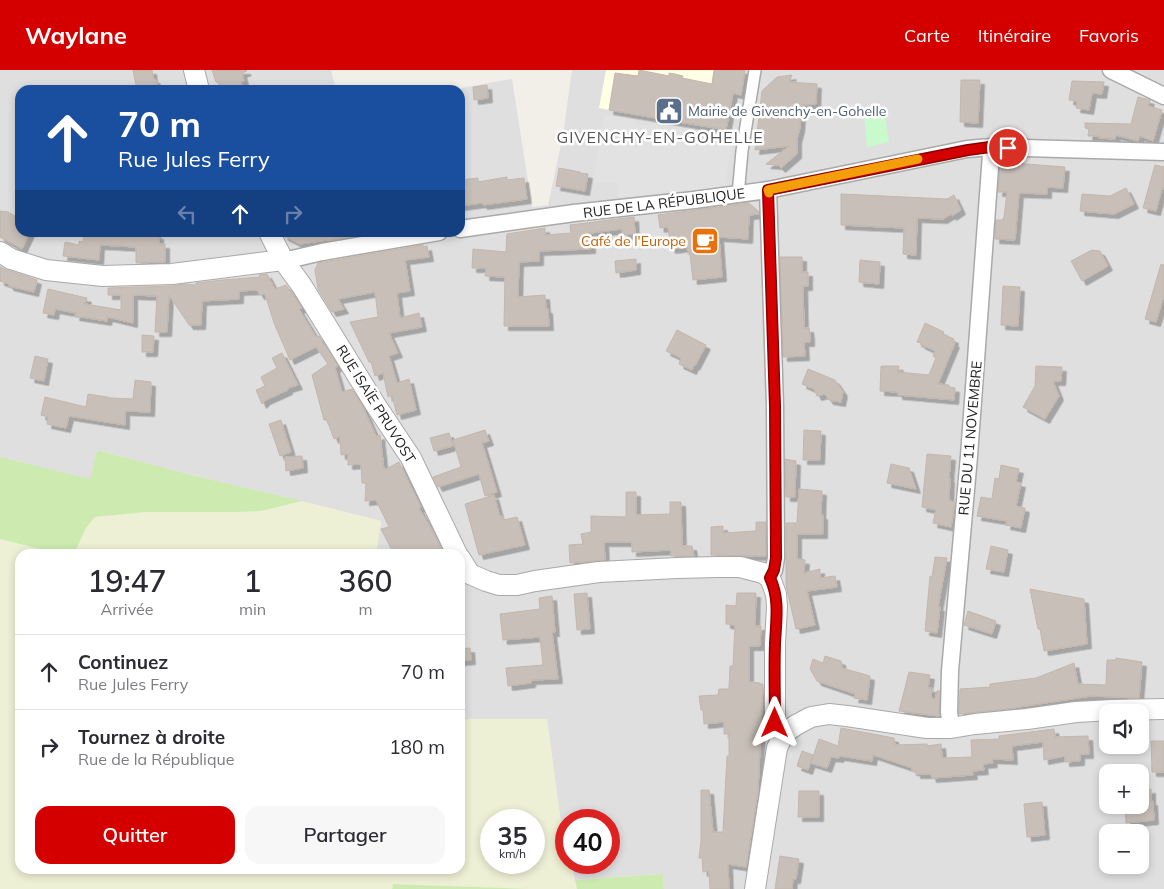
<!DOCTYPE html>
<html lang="fr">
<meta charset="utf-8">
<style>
body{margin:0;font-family:Mulish,sans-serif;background:#f7f7f7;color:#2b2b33;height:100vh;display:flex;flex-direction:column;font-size:19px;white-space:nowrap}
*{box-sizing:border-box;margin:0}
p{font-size:16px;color:#7c7c81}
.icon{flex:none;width:28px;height:28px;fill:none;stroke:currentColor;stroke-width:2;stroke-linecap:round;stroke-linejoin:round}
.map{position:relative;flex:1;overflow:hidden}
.side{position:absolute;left:15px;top:479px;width:450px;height:325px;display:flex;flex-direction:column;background:#fff;border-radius:15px;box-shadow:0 2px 8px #0003}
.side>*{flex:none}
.top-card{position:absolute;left:15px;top:15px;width:450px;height:152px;border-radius:15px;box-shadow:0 2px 8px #0003;background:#1a4fa0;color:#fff;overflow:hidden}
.fabs{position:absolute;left:1099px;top:634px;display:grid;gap:10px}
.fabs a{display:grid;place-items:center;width:50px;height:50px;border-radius:10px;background:#fff;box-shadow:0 2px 8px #0003;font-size:25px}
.speed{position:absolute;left:480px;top:739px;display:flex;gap:10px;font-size:25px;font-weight:700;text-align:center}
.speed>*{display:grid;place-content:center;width:65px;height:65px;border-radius:50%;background:#fff;box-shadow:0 2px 8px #0003;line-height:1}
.speed small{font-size:12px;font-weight:400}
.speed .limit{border:8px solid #d22;background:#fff;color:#111}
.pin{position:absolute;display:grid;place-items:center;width:42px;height:42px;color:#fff;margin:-21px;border:2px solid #fff;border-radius:50%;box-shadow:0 1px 5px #0007}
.me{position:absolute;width:55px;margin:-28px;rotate:0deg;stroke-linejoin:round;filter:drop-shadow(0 0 4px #0008)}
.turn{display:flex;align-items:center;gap:18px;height:105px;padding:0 20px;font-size:22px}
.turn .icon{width:65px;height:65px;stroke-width:2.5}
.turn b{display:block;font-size:35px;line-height:42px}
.lanes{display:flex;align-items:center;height:48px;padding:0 20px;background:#0003;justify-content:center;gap:25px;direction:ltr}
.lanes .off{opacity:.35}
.eta{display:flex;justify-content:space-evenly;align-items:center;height:85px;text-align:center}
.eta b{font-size:30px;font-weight:600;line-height:35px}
.button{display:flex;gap:10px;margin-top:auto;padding:10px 20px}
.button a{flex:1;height:58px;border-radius:15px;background:#d40000;color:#fff;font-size:20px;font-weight:600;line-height:58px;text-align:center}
.button a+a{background:#f7f7f7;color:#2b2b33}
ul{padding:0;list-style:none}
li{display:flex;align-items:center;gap:15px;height:75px;padding:0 20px;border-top:1px solid #e1e1e2}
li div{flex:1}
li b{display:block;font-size:19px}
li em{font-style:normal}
header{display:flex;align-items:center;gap:30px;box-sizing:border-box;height:70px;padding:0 25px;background:#d40000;color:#fff}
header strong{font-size:24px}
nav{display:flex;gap:28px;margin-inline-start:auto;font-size:18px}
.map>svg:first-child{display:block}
</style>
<header>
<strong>Waylane</strong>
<nav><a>Carte</a><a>Itinéraire</a><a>Favoris</a></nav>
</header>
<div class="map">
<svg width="1164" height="819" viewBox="0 0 1164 819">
<defs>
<filter id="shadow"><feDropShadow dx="4.5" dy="4.5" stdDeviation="0" flood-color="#0004"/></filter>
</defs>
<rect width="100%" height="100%" fill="#f2efe9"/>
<!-- residential -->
<path fill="#e0dfdf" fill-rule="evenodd" d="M0 0H331L336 20H20V162H460V20H450L512 9 532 137 548 135 563 65 572 0H1164V819H664L663 804 575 810 571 793 609 792V750H566V776L562 761 547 649H460V484H376L381 451 192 405 97 380 90 410 0 387ZM1108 642H1140V675H1108ZM1108 702H1140V735H1108ZM1108 762H1140V795H1108Z"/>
<!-- education -->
<path fill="#ffffe5" d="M606 0H745L741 25 616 3 609 40 599 38Z"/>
<!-- farmland -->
<path fill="#eef0d5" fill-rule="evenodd" d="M302 431 381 451 376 484H74L86 458 94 447 147 442H235L261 441Z
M0 469 60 484H20V799H460V649H547L562 761 566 777V792L570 793 577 819H530L393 814 392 819H0ZM491 750H534V792H491Z"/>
<!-- grass -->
<path fill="#cdebb0" d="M97 380 192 405 302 431 261 441 235 442H147L95 447 86 458 74 484H60L0 469V387L90 409Z
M663 804 664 819H577L575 810Z
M393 814 530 819H392Z"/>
<!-- park -->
<path fill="#c8facc" d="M884 40 889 72 867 77 864 45Z"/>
<!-- parking -->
<path fill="#e2e2e2" d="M604 45 636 50 638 54 643 55 657 54 664 61 671 62 679 58 693 64H698L700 59 733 65 725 117 618 127 617 113 597 112 593 109Z"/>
<!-- building -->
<path fill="#c7bfb8" stroke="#c4b6ab" filter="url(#shadow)" d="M133 0H152L153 8 156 10 158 18 153 19V20H137Z
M212 0H246L247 1 242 3 244 11 241 12 243 20H227L226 16 220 18 218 12H216Z
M639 0 669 6V3L675 4 683 6 682 8 712 14 714 0H745L741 25 733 23 726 60 609 40 615 3 638 6Z
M792 5 789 12 817 14 816 34 802 35 800 58 797 69V84L781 98 778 95 766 94 789 76 755 80 762 21 777 7Z
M961 10H980L978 53 960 52Z
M1072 11 1104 12 1102 24 1092 23 1089 40 1076 38 1077 31 1069 30Z
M487 15 488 28 474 30 473 17Z
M1138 27 1150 30 1148 36 1162 40 1153 71 1140 66 1138 71 1116 65 1115 69 1099 68 1100 66H1088L1089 59 1085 58V53L1131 54Z
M1000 92 1065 97 1063 118 1047 117V124L1019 123 1015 170 995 169 996 150H1003V148H1004L1007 122H998Z
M1155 95 1164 97V119L1162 118 1156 141 1143 138Z
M559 98 580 102V103L588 104 585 121 556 116Z
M507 107V110L524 108 527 129 483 135 482 133 460 136V110L478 108V112Z
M1126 118 1134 134 1114 144 1080 141 1082 124 1110 126Z
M841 124 947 129 954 125 961 140 952 146 951 144 943 149 917 148 916 185 903 184 904 158 841 155Z
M749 133 759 142V144L749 145 748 169 719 167 722 207 693 210 690 184H688L687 177 671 179 668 157 660 158 658 145Z
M0 141 8 142 20 149V162H30L22 179 0 167Z
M634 147 635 164 622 165V159L591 163V179L539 181V191L519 192 518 227 545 225 546 239H548L549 256H504L505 207 485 206 486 198H472L473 179 506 182 507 164 545 158V165L571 163 570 155Z
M87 162H156V165H159V174H165V192L136 193V177L100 175 99 190 63 186 65 172 79 175V171L83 172 84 164H87Z
M283 162H377L327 171 328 170 300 174 284 166Z
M423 175V177L427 176 429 187 405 190 410 221 397 223 400 248 419 243 422 257 389 263 398 283 389 286 397 313 409 309 416 340 397 345 392 325 388 327 383 303 375 306 371 292H369L350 252 378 247 375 222 338 229 344 239 332 242 318 219 315 200 318 193 324 192Z
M1092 180 1100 181 1108 196 1082 211 1071 191Z
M780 187H802V202H808V216H803L804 258H809L810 265V272H804L805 286 783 287Z
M636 189V200L616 203 615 191Z
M860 190 880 192 879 214 859 212Z
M1161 194 1164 195V225L1156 252 1145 249Z
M0 197 7 200 37 210 34 222 9 216V214L0 211Z
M267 204 275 219 286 215 292 223 302 238 299 239 316 267 319 266 338 296 335 298 342 322 352 319 363 337 376 366 380 365 384 400 399 392 421 437 419 438 432 460 444 484H394L381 459 389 457 376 430 365 431 366 413H362L361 394 348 395V384L341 385 340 366 334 369 327 350H324L312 305 328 294 316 277 290 290 274 253 265 224 260 225 257 220 239 221V229L202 231 201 255H189L169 225 167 262H155L157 226 133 225V253L108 247 107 251 75 246 76 243 55 239 54 245 43 243 48 219 87 228 85 234 121 240V225H108V218L172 216 184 214 195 215 196 213 223 210 260 207 259 205Z
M1003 216 1020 217 1018 256 1001 255Z
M925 253 944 262 942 264 954 269 953 272 955 273 938 314 949 315V317L955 318 954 330 898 325V322L880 321 881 296H899L898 302 929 305 936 288 933 286 935 281 920 274 921 273 917 272Z
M677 260 706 275 695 296 694 295 692 300 679 294 681 288 666 281Z
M142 265 154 266 153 282H142Z
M282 283 298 315 288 318V320L266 330 262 334 256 320 265 316 261 307 277 298 272 288Z
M35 286 48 289 44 311 30 308Z
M1036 296 1062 297 1061 311H1053L1059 326 1045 349 1023 337 1035 316Z
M808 299 835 310 843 322 841 332 829 330 825 324 817 326 814 319 802 314Z
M135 310 151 312 150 342 125 341V355L69 346 66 358 47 354 48 347 41 345 45 327 86 337 88 324 107 327 111 328 133 329Z
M281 350 291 382 280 386 269 354Z
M485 360 489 371 482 373 497 422 485 426 479 404 438 417 433 407 461 397 453 370Z
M804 360 821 361 820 390H803Z
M449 363 453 376 434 381 430 368Z
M927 384 951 386 949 408H950L949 431 955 432 951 457 933 453 936 440 922 437Z
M302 386 303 398 286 401 285 387Z
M785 389 796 391 795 427H786Z
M891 394 909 398 916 419 887 413Z
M1001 395 1019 399 1016 412 1021 413 1016 436 1025 438 1021 458 1006 455 1007 451 977 446 981 427 992 429 995 408 999 409Z
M799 419 822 421 821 445H823V464H797V489L805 490 804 503 820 499V508L835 506 837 517 807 521 815 555 796 559 786 515V453H797Z
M626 422H636V445L670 444V432H681L682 476H692L694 486H671V480L632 482V472H604L605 490 570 493 569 475 583 474 581 464 591 462V446L626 447Z
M494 425 500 447 502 446 503 450 517 447 525 475 479 485 465 434Z
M756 452H766V486L711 485V457L723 456V463L756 461Z
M991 476 1008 480 1004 502 986 499Z
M935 487 947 488 938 537H940L937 563 925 561 930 506 932 507Z
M1030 519 1084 529 1087 574 1044 581 1040 559H1038Z
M587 523 590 559 577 560 574 524Z
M737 523H756L755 556H761L760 576H749V612L760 613V614H763L758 721 746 797 728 794 729 819H710L709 801 703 802 702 788H699L701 771V720H709L713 762H723L727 686H729V664H724V652L704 654 703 640H701L699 626 718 625 719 619H729L730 596H733L735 555 726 554V535L736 536Z
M552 526 555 562H552L558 609 531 610V613L508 616 506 598 543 595 540 567 503 570 500 544 540 539 539 528Z
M968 541 996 551 992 564 964 555Z
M470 578 471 590 460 591V579Z
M825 586 841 591 842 598 870 606 867 630 854 628 855 624 817 611 810 599 813 589 823 593Z
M1116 588 1142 592 1139 628 1091 626 1006 639 959 644 960 619 990 617V614L1036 608 1074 593 1078 614 1106 615 1107 590H1116Z
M909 602 930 605 928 618H932L931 628 935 629 937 621H940L939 646 899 641Z
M841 658 894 668 895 675 927 674V676L941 674 942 688 972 687 971 670 999 669V666L1054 659 1055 667 1088 666 1089 684H1080V691L1065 692V686L1044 690 1043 672 1012 676 1013 690 992 689 993 693 983 694 984 700 972 701 973 705 932 708 931 704H916V701H912V698L873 685 872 691 840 686 839 688 831 687 827 698 811 693 819 669 838 676Z
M1151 671H1164V702H1152Z
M802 681 813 685 808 700 797 696Z
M1151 719V731H1153L1154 750 1126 753 1125 735H1140V720Z
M799 721H819V747H798Z
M1042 732 1045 765 1027 767 1024 734Z
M780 786 799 789 796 809H793L792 819H775Z"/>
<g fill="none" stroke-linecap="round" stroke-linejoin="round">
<!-- pedestrian casing -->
<g stroke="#a9a9a9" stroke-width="14">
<path id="pedestrian" d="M738 125 742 81 755 0"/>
</g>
<!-- minor casing -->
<g stroke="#a9a9a9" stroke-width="19">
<path id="minor" d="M1111 0 1164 26
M768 120 775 336 776 488 774 500 770 508
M460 159 574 143 694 130 768 120 967 79 990 77 1164 82
M283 190 292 189 322 182 439 162
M951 658 949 642 950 601 969 386 991 84 990 77"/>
</g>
<!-- tertiary casing -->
<g stroke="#a9a9a9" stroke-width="22">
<path id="tertiary" d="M194 0 199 20
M269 162 283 190 302 216 375 334 411 388 457 484
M0 182 11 189 46 200 103 206 172 204 283 190
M460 488 470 504 486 511 499 515H517L535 511 599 502 677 498 718 497H740L763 503 770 508 776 524 777 536 775 574V653L784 663
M784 663 796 655 811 647 829 644 847 646 927 658H951L975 654 1027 649 1076 642 1113 640 1164 639
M755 819 777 678 784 663"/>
</g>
<!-- pedestrian -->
<use href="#pedestrian" stroke="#fff" stroke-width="11"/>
<!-- minor -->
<use href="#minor" stroke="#fff" stroke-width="16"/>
<!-- tertiary -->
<use href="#tertiary" stroke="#fff" stroke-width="20"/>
</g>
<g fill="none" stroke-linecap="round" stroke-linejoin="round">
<!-- route casing -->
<g stroke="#8a0000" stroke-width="12">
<path id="route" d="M775 653C775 626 774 600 775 574 776 551 780 529 770 508L774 500 776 488 775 336 768 120 968 80 990 77 1008 78"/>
</g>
<!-- route -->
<use href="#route" stroke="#d40000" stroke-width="9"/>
<!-- slow -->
<path stroke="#f59e0b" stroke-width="9" d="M769 123 768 120 918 89"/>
</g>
<!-- icons -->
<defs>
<g id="civic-square" transform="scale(1.4375)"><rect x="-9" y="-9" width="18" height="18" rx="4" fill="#5c6f8a" stroke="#fff"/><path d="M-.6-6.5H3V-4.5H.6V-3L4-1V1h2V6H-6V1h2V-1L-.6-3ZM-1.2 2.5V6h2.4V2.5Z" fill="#fff"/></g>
<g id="cafe-square" transform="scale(1.4375)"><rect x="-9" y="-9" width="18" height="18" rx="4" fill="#e8710a" stroke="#fff"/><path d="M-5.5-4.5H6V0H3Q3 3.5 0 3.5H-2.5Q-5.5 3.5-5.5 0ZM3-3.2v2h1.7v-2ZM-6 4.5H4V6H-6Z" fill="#fff"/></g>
</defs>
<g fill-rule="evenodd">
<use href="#civic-square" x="669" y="41"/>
<use href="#cafe-square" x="705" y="171"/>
</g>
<g text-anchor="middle" stroke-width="5" stroke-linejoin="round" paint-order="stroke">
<!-- service labels -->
<g font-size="14" fill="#4e5e75" stroke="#fff" text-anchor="start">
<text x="688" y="46">Mairie de Givenchy-en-Gohelle</text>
</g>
<!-- street labels -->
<g font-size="14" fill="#222" stroke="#fff">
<text transform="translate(664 133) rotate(-7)" y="5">RUE DE LA RÉPUBLIQUE</text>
<text transform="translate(376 334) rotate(58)" y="5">RUE ISAÏE PRUVOST</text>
<text transform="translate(970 368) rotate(-85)" y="5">RUE DU 11 NOVEMBRE</text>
</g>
<!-- food labels -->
<g font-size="14" fill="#c56008" stroke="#fff" text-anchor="end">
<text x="686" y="176">Café de l'Europe</text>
</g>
<!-- quarter labels -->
<g font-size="16" letter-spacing="1" fill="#555" stroke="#fff">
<text x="660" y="73">GIVENCHY-EN-GOHELLE</text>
</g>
</g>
</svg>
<div class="fabs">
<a><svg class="icon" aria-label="sound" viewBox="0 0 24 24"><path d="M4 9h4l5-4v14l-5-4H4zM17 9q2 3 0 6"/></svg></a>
<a>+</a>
<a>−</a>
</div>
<div class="speed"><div>35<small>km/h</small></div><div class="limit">40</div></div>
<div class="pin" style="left:1008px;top:78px;background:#d93025"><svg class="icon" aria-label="arrive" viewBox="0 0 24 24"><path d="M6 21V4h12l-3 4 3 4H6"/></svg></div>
<svg class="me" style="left:775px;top:653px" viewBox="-20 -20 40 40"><path d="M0-17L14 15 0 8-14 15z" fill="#d40000" stroke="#fff" stroke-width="4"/></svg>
<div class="top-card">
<div class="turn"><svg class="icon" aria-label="ahead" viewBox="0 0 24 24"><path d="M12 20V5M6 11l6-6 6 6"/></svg><div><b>70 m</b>Rue Jules Ferry</div></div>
<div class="lanes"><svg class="icon off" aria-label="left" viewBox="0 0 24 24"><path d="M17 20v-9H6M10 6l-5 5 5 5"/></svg><svg class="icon" aria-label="ahead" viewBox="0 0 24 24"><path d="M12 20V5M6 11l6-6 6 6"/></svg><svg class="icon off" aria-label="right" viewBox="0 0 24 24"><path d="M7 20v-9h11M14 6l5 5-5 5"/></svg></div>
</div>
<section class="side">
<div class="eta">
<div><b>19:47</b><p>Arrivée</p></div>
<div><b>1</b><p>min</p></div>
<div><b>360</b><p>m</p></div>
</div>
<ul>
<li><svg class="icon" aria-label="ahead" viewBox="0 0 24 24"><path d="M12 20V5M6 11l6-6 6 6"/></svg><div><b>Continuez</b><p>Rue Jules Ferry</p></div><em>70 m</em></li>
<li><svg class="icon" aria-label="right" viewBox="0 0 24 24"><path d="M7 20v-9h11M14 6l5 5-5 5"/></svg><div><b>Tournez à droite</b><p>Rue de la République</p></div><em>180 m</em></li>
</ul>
<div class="button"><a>Quitter</a><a>Partager</a></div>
</section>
</div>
